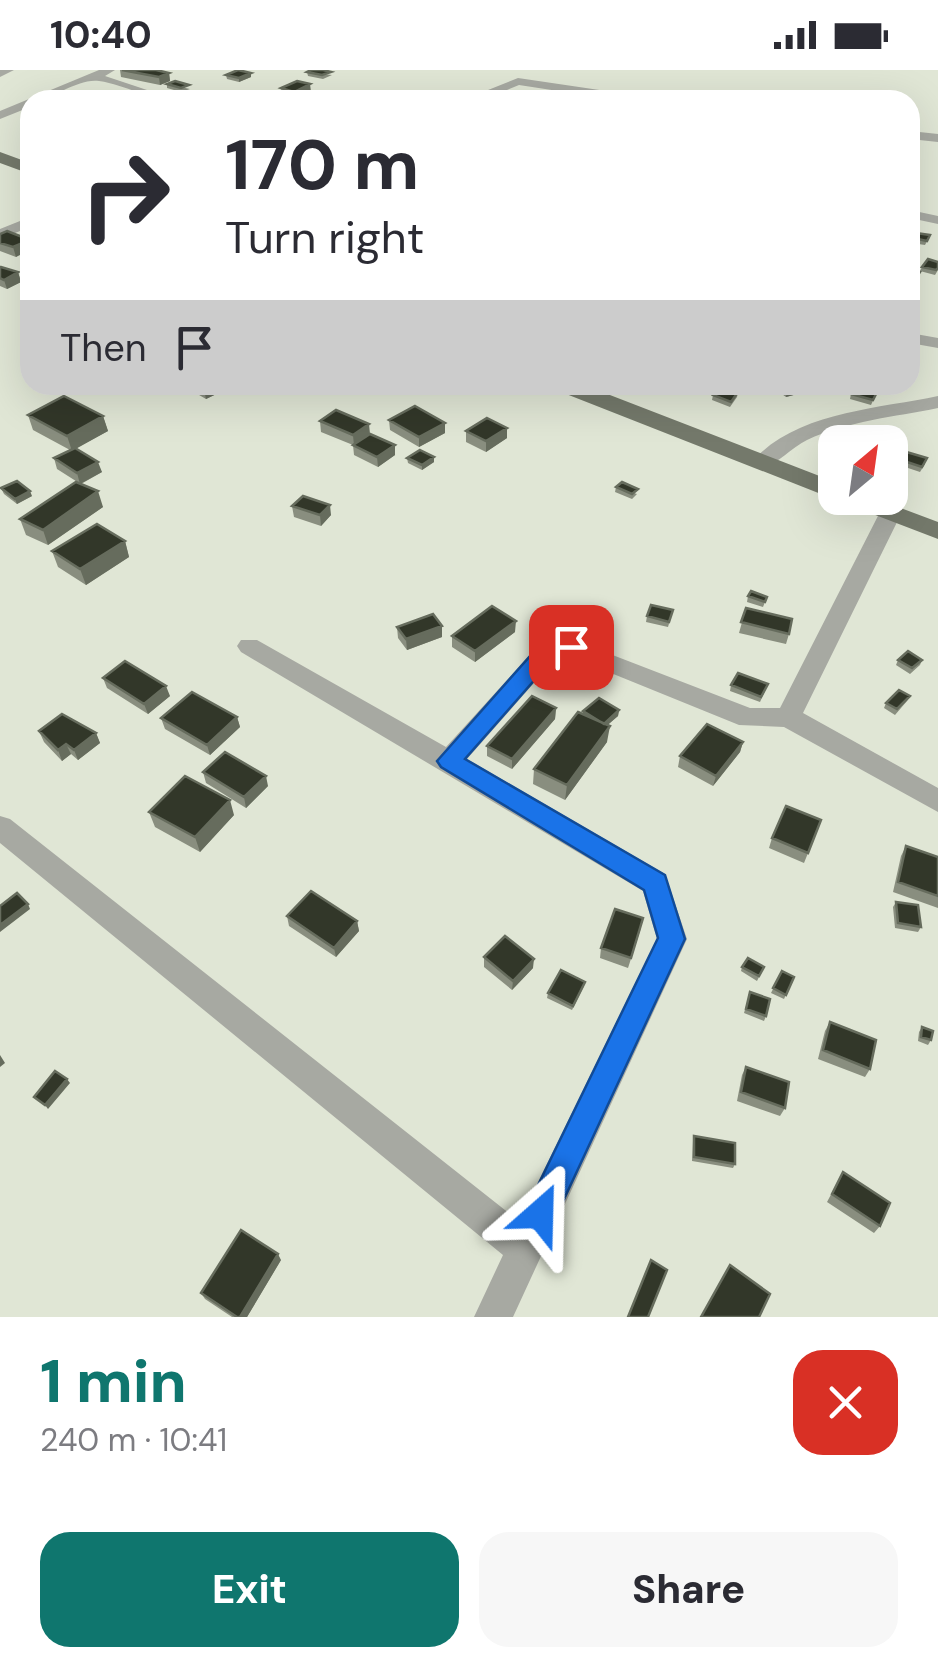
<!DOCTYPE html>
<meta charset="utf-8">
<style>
body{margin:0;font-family:"DM Sans",sans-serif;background:#f7f7f7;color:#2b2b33;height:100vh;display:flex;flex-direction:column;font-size:38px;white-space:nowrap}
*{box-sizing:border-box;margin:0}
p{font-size:32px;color:#7c7c81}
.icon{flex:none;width:55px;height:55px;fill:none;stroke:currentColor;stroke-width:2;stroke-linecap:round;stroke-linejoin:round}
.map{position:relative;height:1247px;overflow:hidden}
.side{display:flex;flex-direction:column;background:#fff;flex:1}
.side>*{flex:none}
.top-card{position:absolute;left:20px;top:20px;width:900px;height:305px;border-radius:30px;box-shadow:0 10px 40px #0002;background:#fff;color:#2b2b33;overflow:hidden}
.needle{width:65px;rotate:29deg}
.buttons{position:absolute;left:818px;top:355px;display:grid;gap:20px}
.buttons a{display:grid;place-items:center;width:90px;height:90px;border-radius:20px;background:#fff;box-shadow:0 10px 40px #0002;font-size:50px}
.pin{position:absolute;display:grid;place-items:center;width:85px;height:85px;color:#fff;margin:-42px;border-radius:20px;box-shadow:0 5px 15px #0006}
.me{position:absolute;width:110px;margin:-55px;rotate:25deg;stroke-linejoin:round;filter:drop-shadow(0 0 8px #0008)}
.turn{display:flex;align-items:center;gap:35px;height:210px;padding:0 40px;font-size:45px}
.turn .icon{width:130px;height:130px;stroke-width:2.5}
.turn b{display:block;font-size:70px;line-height:85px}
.then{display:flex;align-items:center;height:95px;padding:0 40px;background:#0003;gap:20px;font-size:38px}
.round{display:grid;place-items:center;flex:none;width:105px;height:105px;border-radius:30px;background:#f7f7f7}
.overview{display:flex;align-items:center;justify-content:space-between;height:170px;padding:0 40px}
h1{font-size:60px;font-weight:800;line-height:75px;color:#0f766e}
.button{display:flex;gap:20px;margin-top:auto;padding:20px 40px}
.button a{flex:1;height:115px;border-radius:30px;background:#0f766e;color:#fff;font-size:40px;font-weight:800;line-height:115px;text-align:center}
.button a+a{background:#f7f7f7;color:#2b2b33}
.status{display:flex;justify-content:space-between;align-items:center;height:70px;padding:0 50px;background:#fff;direction:ltr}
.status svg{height:28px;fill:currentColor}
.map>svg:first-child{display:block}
</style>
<div class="status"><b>10:40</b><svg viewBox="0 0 49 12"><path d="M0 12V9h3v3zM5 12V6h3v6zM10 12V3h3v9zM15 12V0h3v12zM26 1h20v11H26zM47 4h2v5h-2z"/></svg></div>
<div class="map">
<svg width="938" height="1247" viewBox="0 0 938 1247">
<rect width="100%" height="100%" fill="#e0e6d5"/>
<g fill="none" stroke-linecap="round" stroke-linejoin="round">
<!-- minor -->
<path fill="#a7a9a2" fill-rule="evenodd" d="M0 0H14L0 7Z
M99 0H115L105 6 177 30C149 30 126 15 99 11 78 8 53 30 30 30V37L0 49V41Z
M518 8 640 26 646 30H617L519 15 483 30 468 28Z
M910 61 938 64V72L910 69Z
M910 140 938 146V154L910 148Z
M30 147V157L0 169V159Z
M910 263 938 268V278L910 273Z
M938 326V338C894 347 848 351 807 370 791 378 778 394 761 399L751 393C794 342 877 339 938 326Z
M891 436 902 442 803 643 938 718V742L784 657 739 655 569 586 555 589 467 689 665 804 687 869 513 1247H474L503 1185 0 773V746L10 749 519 1151 657 869 643 821 241 582 237 576 241 570H257L446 677 538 576 571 569 750 638H780L880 442Z"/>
<!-- major -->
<path fill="#74796b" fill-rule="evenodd" d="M0 82 30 93V104L0 93Z
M553 315H584L835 412V428H839L826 426 556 320Z
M841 428H874L938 452V469L844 433Z"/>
</g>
<!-- wall -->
<path fill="#898e7f" d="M120 0 165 1H162L169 3 170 11 160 15 121 7Z
M307 2 332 5 323 9 308 6Z
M251 3V7L239 12 227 9 226 5Z
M167 14 190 19 181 22 167 18Z
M281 18 311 22 295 30 282 26Z
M0 164 30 170 16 187 0 181Z
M930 165 925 175 912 173 913 168Z
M0 197 18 202 21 212 7 219 0 216Z
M922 197 938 200 935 205 920 201Z
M187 315H235L206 329 187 318Z
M654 315H680L674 321Z
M776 315H798L802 318 801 323 786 327 775 319Z
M738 322 737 327 730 337 712 330 713 325Z
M851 324H876L871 335 850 329Z
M28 345 103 346 108 361 76 378 102 402 81 414 103 437 48 475 26 465 20 449 79 413 57 399 54 388 70 380 33 360Z
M389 350 445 363 419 377 390 360Z
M320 351 370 364 395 375V385L378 397 354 385 353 375 321 362Z
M466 361 507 368 486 382 466 372Z
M434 387V392L422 400 408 393 407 388Z
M898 389 925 394 920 402 896 394Z
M616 417 637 424 632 429 615 422Z
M1 418 32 426 17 434 4 424Z
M292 436 331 445 321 456 294 447Z
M125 471 129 487 86 515 58 497 52 481Z
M748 526 767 527 763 537 747 532Z
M746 538 789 564 786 574 739 563Z
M673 540 668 557 646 552 647 546Z
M397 557 442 567 407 580 398 568Z
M515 562 475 592 452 577V566Z
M898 590H922L920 595 910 604 896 595Z
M103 608 170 626 148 644 107 618Z
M731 615 766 619 760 632 730 621Z
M910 626 907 631 895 645 884 638 886 633Z
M556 638 555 649 512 699 487 686V676Z
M619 640 618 646 607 655V672L565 730 533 714 534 699 583 644V641Z
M237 647 240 657 210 685 165 659 161 648Z
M39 661 96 663 100 673 78 690 71 684 62 691 44 672Z
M743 672 740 682 713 716 678 697 680 686Z
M203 702 268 716 246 738 206 713Z
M149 742 234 745 200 782 155 757Z
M772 768 808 783 804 793 769 778Z
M906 776 938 787V838L893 822 901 786Z
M896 832 921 857 918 862 895 858 893 837Z
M287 846 357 851 359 861 336 887 289 856Z
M641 858 628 898 600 888 601 878Z
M484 887 533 898 512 920 484 897Z
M742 897H764L757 911 741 901Z
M782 901 794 907 784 929 771 923Z
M584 916 572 940 547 928 548 923Z
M750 922 766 946 764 951 744 943Z
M830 952 870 999 865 1007 818 989 825 961Z
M922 957 931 970 928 975 918 971 919 962Z
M746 997 785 1038 780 1046 737 1031 742 1005Z
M694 1066 735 1094 733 1098 692 1091 693 1071Z
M843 1102 880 1156 874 1163 827 1132Z
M281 1190 247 1247H232L205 1229 201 1223Z"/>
<!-- shaded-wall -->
<path fill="#666c5d" d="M169 3 170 11 160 15 159 7Z
M251 3V7L239 12V8Z
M310 14 311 22 295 30 294 22Z
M30 170V180L16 187 13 177Z
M18 202 21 212 7 219 4 210Z
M213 315H235L206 329 204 319Z
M802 318 801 323 786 327 787 322Z
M103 346 108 361 72 381 67 366Z
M445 353V363L419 377V367Z
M369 354 370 364 354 376 353 365Z
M507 358V368L486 382V371Z
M395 375V385L378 397 377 387Z
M434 387V392L422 400V395Z
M98 392 102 402 80 414 77 403Z
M30 421 32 426 17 434 15 429Z
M98 421 103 437 48 475 43 460Z
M330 435 331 445 321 456 320 445Z
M125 471 129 487 86 515 80 499Z
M516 551 515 562 475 592V581Z
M442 556V567L407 580 406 569Z
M166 616 170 626 148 644 144 634Z
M556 638 555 649 512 699V689Z
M619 640 618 646 602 660 603 654Z
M237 647 240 657 210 685 207 675Z
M610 656 607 672 565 730 567 715Z
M96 663 100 673 78 690 74 680Z
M743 672 740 682 713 716 716 706Z
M66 674 71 684 62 691 58 680Z
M266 706 268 716 246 738 244 727Z
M230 730 234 745 200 782 195 767Z
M28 834 30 839 0 862V855Z
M357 851 359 861 336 887 334 878Z
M534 889 533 898 512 920 513 911Z
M0 985 5 993 0 997Z
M67 1009 70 1013 48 1039 45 1035Z
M278 1184 281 1190 247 1247H240Z"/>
<!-- building -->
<path fill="#323729" stroke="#666c5d" stroke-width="2.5" d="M122 0H156L169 3 159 7Z
M238 0 251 3 239 8 226 5Z
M311 0H323L331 2 322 5 307 2Z
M175 11 189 15 181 18 167 14Z
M297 11 310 14 294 22 281 18Z
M7 161 30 170 13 177 0 173V164Z
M916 163 930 165 927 171 913 168Z
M928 189 938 192V198L936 200 922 197Z
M0 197H1L18 202 4 210 0 208Z
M910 199 920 202 914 211 910 210Z
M197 315H213L204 319Z
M777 315H798L802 318 787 322Z
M855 318 876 324 873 330 851 324Z
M718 319 738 322 731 332 713 325Z
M64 326 103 346 67 366 28 345Z
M415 336 445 353 419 367 389 350Z
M336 340 369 354 353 365 320 351Z
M487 348 507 358 486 371 466 361Z
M370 364 395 375 377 387 353 375Z
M75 378 98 392 77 403 54 388Z
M420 380 434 387 422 395 407 388Z
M903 381 927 388 922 397 898 389Z
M17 411 30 421 15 429 1 418Z
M76 412 98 421 43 460 20 449Z
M622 412 638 419 632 424 616 417Z
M303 426 330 435 320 445 292 436Z
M97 454 125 471 80 499 52 481Z
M751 521 767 527 765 532 748 526Z
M651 535 673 540 669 552 647 546Z
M492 536 516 551 475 581 452 566Z
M746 538 792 549 789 564 741 552Z
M433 544 442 556 406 569 397 557Z
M908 581 922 590 912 598 898 590Z
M125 591 166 616 144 634 103 608Z
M738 603 768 614 761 627 731 615Z
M899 620 910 626 897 639 886 633Z
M192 622 237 647 207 675 161 648Z
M532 626 556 638 512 689 487 676Z
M599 628 619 640 604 654 583 641Z
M578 642 610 656 567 715 534 699Z
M62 644 96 663 74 680 66 674 58 680 39 661Z
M707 654 743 672 716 706 680 686Z
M225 682 266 706 244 727 203 702Z
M185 706 230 730 195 767 149 742Z
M786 736 821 750 808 783 772 768Z
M906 776 938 787V826L898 812Z
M311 821 357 851 334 878 287 846Z
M17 823 28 834 0 855V836Z
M896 832 918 835 921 857 898 853Z
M615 839 643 848 631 888 601 878Z
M505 866 534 889 513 911 484 887Z
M748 888 764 897 759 906 742 897Z
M561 900 585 912 573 936 548 923Z
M782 901 794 907 786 925 773 918Z
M750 922 770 929 766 946 746 939Z
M830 952 876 970 870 999 823 980Z
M922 957 933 961 931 970 921 967Z
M746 997 789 1012 785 1038 741 1022Z
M55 1001 67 1009 45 1035 34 1027Z
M694 1066 735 1073V1094L694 1087Z
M843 1102 890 1133 880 1156 832 1124Z
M241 1160 278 1184 240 1247H237L201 1223Z
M651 1190 667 1200 648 1247H628Z
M730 1195 770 1224 759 1247H701Z"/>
<!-- route -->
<path fill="#1a73e8" stroke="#114b97" stroke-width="2.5" d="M571 570 579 572 582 577 579 583 554 588 465 689 665 805 685 869 552 1155 540 1160 529 1155 524 1144 658 868 644 820 441 697 437 691 539 576Z"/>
</svg>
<div class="buttons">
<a><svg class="needle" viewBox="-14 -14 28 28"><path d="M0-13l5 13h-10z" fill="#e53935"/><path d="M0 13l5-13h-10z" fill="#7c7c81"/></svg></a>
</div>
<div class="pin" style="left:571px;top:577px;background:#d93025"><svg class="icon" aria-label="arrive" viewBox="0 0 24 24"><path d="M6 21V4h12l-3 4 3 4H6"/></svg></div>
<svg class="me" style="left:540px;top:1144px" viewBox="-20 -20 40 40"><path d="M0-17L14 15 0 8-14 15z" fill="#1a73e8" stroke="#fff" stroke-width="4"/></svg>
<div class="top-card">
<div class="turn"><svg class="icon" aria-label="right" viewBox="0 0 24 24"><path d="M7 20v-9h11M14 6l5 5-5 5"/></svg><div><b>170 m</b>Turn right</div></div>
<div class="then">Then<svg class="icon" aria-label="arrive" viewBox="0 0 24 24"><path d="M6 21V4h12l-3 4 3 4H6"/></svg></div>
</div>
</div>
<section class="side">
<div class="overview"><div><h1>1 min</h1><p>240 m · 10:41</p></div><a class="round" style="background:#d93025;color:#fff"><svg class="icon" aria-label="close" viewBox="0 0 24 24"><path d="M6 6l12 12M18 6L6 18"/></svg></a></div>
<div class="button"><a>Exit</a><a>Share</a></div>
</section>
